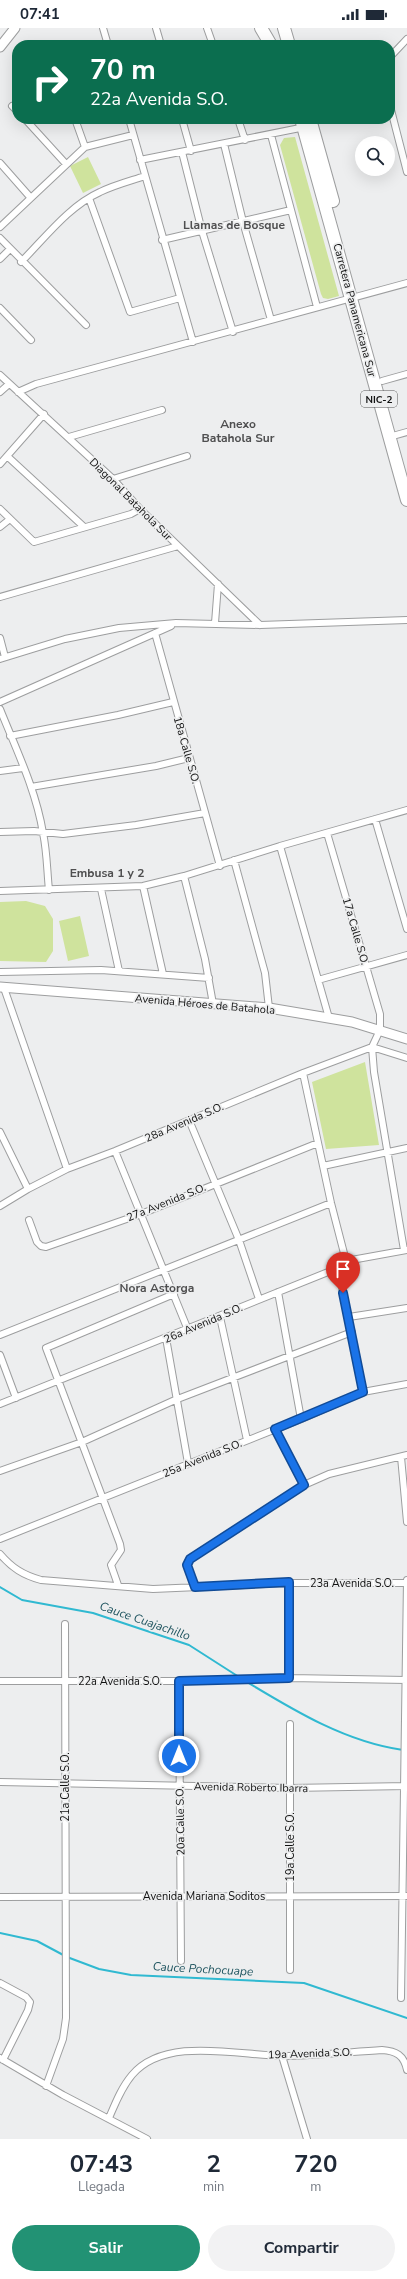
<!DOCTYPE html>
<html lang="es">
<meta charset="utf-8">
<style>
body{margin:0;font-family:"Nunito Sans",sans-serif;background:#f2f2f3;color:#1f2937;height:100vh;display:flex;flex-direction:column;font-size:15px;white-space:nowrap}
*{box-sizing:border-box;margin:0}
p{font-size:13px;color:#747a83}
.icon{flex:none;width:22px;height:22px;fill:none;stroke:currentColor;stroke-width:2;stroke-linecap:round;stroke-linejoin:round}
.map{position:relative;height:2111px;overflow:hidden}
.details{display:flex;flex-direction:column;background:#fff;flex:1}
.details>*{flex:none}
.banner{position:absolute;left:12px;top:12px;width:383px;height:84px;border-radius:16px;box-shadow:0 4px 16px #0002;background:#0b6e4f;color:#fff;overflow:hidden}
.tools{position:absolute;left:355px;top:108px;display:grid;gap:8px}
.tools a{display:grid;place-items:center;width:40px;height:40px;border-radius:50%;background:#fff;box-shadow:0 4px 16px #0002;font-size:20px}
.pin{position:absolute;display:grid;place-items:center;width:34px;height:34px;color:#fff;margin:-41px -17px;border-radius:50% 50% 50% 0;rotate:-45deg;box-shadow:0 0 4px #0007}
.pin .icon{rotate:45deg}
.me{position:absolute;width:44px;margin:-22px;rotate:0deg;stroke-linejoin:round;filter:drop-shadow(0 0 3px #0008)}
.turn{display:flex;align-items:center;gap:14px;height:84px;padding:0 12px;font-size:18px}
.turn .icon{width:52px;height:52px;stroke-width:2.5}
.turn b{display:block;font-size:28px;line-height:34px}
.eta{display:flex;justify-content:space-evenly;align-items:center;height:68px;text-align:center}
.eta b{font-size:24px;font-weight:700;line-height:28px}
.button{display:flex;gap:8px;margin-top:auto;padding:8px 12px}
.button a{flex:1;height:46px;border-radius:24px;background:#229274;color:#fff;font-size:16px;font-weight:700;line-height:46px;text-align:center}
.button a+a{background:#f2f2f3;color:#1f2937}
.status{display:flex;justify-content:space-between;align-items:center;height:28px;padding:0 20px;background:#fff;direction:ltr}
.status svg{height:11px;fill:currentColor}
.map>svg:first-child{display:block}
</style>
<div class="status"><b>07:41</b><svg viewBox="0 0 49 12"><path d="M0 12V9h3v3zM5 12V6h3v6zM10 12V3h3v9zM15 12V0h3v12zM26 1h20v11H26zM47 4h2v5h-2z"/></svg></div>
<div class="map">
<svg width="407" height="2111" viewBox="0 0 407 2111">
<rect width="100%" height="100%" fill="#edeeef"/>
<!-- green -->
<path fill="#cfe39d" d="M295 109 339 268 328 271 323 270 321 266 280 117 284 110Z
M88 129 101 156 83 165 70 138Z
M26 873 45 878 53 891V923L46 934 0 933V874Z
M80 888 89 928 68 933 59 893Z
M365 1034 379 1117 326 1121 312 1054Z"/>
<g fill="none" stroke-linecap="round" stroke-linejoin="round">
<!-- stream -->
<path stroke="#30b9d1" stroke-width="2" d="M0 1559 22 1572 93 1585 189 1617 239 1649
M247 1654C295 1683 346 1714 403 1722
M0 1905 37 1913 67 1929 99 1941 131 1947 304 1955 407 1990"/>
<!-- street casing -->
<g stroke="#9d9e9f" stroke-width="8">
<path id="street" d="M103 0 108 17
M156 0 161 17
M207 0 213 17
M390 29 407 11
M12 78 17 83
M390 78 407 144
M25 91 66 136
M129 91 193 314
M182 91 191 123
M238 91 245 112
M271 107 317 279
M224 116 243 194 271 292
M85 119 133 107
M182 124 202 203 233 304
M140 132 305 99
M0 135 30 169
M89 170 130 284 180 270
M0 199 85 119 75 91
M0 210 86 297
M162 212 291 182
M0 231 10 221
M21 234C45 210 69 178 100 164 114 157 130 153 145 148
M0 280 31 312
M0 347 113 451 140 481 260 597
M382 353 407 346
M0 364 9 356
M18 364 36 356 407 255
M69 409 162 382
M389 409 407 404
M7 428 83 498
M0 436 44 386
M113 451 187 428
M0 481 34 514 131 486 140 481
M0 499 10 491
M0 569 178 518
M215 595 218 556
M155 605 220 838
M0 610 5 629
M0 631 65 611 119 600 176 595 260 597 407 592
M0 674 171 598
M0 681C16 721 36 762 43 805 47 823 47 843 49 862
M10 708 118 687 173 674
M0 743 23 740
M31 759 156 738 189 730
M375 791 407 901
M0 804 34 803 63 806 136 797 205 785
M327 805 380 986V1002L372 1019 374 1044 404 1222
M280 818 329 990
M234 832 265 945 269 980
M184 848 205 931 213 976
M143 858 163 946
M101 861 119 943
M0 863 143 858 184 848 280 818 407 782
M0 944 101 942 209 950
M318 952 407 927
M4 960 67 1141
M372 1019 407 1030
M303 1045 331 1175 346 1233
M189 1092 239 1212 259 1271
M0 1104 28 1161
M115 1123 188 1302
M323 1138 407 1120
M0 1178 28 1161 67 1141 115 1123 303 1045 372 1019
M29 1192 37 1214 41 1218 46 1219 141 1186 318 1115
M338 1240 363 1364
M278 1264 301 1391
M220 1289 247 1412
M349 1289 407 1280
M0 1307 331 1175
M166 1310 188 1435
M0 1327 16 1370
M0 1376 338 1240 346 1233 407 1222
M275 1401 304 1457
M401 1429 407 1494
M0 1443 82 1414 175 1372 352 1304
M0 1511 301 1391 363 1364 407 1356
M0 1526C12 1540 23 1547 41 1552L153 1561 289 1555H407
M118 1557 111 1537 121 1522 120 1516 46 1320 174 1266
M195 1559 187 1537 190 1531 304 1457 329 1446 407 1427
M289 1650V1555
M0 1653H179L289 1650 407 1652
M179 1653 181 1933
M0 1754 290 1760 407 1758
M0 1869 407 1868
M290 1942V1696
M0 1955 26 1969 30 1974 28 1982 3 2032
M401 1970 407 1552
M282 2028 307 2111
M0 2030 63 2067 147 2111
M46 2058 63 2011 66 1990 65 1596
M109 2090C115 2076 121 2060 132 2047 165 2008 237 2027 281 2028 315 2028 349 2024 382 2022 396 2023 404 2027 407 2042"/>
</g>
<!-- secondary casing -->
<g stroke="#9d9e9f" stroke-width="11">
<path id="secondary" d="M0 19 15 0
M0 959 269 980 352 994 407 1011"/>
</g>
<!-- highway casing -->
<g stroke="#9d9e9f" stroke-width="14">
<path id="highway" d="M261 0 271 17
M284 0 289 17
M301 91 407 472
M310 91 333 173"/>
</g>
<!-- street -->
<use href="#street" stroke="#fff" stroke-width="6"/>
<!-- secondary -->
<use href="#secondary" stroke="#fff" stroke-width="9"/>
<!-- highway -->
<use href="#highway" stroke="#fff" stroke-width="12"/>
</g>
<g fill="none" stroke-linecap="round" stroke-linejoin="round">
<!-- route casing -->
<g stroke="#114b97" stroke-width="10">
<path id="route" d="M179 1728V1653L289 1650V1554L195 1559 187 1537 190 1531 304 1457 275 1401 363 1364 343 1265"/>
</g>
<!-- route -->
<use href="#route" stroke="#1a73e8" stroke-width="7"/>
</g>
<g text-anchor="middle" stroke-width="3.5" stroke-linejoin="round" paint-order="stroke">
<!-- shield labels -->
<rect fill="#edeeef" stroke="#545454" stroke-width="1" x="361" y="363" width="36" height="16" rx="3"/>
<g font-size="10" font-weight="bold" fill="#121212">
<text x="379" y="375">NIC-2</text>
</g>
<!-- street labels -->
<g font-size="11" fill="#121212" stroke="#edeeef">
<text transform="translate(355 282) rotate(75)" y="4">Carretera Panamericana Sur</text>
<text transform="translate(131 471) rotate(45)" y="4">Diagonal Batahola Sur</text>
<text transform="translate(187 722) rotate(74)" y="4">18a Calle S.O.</text>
<text transform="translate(356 903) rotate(74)" y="4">17a Calle S.O.</text>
<text transform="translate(205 976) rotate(5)" y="4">Avenida Héroes de Batahola</text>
<text transform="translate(184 1094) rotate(-23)" y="4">28a Avenida S.O.</text>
<text transform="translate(166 1174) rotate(-22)" y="4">27a Avenida S.O.</text>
<text transform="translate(203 1295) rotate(-23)" y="4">26a Avenida S.O.</text>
<text transform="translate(202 1430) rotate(-22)" y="4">25a Avenida S.O.</text>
<text x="352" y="1559">23a Avenida S.O.</text>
<text x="120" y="1657">22a Avenida S.O.</text>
<text transform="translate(65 1759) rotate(-90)" y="4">21a Calle S.O.</text>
<text transform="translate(251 1759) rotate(1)" y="4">Avenida Roberto Ibarra</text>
<text transform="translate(180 1793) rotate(-91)" y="4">20a Calle S.O.</text>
<text transform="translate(290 1819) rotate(-90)" y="4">19a Calle S.O.</text>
<text x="204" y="1872">Avenida Mariana Soditos</text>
<text transform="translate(310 2025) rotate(-2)" y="4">19a Avenida S.O.</text>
</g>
<!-- neighbourhood labels -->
<g font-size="12" font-weight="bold" fill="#4f4f50" stroke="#edeeef">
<text x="234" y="201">Llamas de Bosque</text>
<text x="238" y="400">Anexo<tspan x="238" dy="14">Batahola Sur</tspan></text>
<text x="107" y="849">Embusa 1 y 2</text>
<text x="157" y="1264">Nora Astorga</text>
</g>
<!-- water labels -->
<g font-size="12" font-style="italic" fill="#215661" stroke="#edeeef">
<text transform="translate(145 1593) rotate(19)" y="4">Cauce Cuajachillo</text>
<text transform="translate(203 1941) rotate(3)" y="4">Cauce Pochocuape</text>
</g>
</g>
</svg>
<div class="tools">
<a><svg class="icon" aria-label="search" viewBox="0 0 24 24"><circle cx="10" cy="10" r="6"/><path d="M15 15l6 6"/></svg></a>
</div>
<div class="pin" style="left:343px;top:1265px;background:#d93025"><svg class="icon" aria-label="arrive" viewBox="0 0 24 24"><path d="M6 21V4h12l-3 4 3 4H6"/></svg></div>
<svg class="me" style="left:179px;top:1728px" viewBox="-20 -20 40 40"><circle r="17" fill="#1a73e8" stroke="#fff" stroke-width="3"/><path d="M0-11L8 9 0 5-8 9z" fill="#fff"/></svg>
<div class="banner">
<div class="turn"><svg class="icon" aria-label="right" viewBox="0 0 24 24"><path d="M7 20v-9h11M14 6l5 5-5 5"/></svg><div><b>70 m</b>22a Avenida S.O.</div></div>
</div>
</div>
<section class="details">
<div class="eta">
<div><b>07:43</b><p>Llegada</p></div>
<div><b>2</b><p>min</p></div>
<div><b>720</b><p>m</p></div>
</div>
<div class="button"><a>Salir</a><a>Compartir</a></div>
</section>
